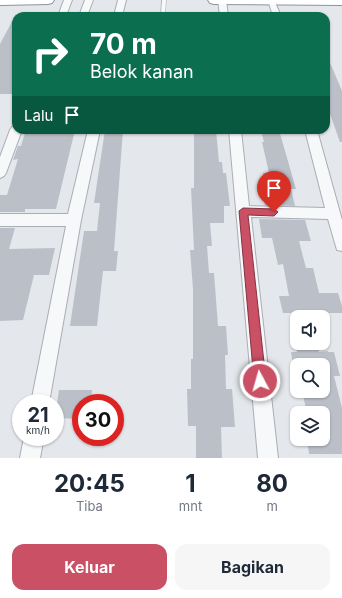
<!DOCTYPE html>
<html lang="id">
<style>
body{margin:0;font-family:Inter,sans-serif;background:#f6f6f7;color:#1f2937;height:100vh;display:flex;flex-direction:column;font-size:15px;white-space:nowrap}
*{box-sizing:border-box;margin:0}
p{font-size:13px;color:#747a83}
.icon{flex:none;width:22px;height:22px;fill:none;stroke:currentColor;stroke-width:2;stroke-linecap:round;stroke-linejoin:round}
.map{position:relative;height:458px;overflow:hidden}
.panel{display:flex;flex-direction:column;background:#fff;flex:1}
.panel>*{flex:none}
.guide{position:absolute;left:12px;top:12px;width:318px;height:122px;border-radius:12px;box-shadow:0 1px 3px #0004;background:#0b6e4f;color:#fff;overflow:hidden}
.tools{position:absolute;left:290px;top:310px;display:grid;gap:8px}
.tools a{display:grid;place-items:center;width:40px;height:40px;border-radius:8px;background:#fff;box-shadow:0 1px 3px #0004;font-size:20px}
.speed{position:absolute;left:12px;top:394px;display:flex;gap:8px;font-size:20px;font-weight:700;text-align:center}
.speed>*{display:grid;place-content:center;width:52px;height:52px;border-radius:50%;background:#fff;box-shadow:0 1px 3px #0004;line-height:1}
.speed small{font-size:10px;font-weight:400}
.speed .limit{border:6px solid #d22;background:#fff;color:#111}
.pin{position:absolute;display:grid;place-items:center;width:34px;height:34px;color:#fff;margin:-41px -17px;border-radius:50% 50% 50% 0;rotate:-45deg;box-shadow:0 0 4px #0007}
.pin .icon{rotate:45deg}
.me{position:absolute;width:44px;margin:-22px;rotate:354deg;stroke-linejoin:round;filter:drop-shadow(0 0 3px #0008)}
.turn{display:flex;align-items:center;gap:14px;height:84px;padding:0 12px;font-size:18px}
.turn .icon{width:52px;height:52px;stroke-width:2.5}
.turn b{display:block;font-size:28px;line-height:34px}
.then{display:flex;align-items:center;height:38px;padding:0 12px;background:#0003;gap:8px;font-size:15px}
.eta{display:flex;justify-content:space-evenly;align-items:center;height:68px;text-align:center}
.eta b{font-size:24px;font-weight:700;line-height:28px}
.primary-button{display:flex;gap:8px;margin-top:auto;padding:8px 12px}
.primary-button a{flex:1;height:46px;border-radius:12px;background:#c95065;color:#fff;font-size:16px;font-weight:700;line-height:46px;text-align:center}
.primary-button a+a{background:#f6f6f7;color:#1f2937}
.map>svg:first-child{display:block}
</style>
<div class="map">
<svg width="342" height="458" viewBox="0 0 342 458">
<rect width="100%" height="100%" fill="#e4e7eb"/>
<!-- building -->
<path fill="#bbc0c8" d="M16 14V85L12 94H0V44Z
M326 53 342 91V142H340L330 114H326Z
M31 130H75L56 209H25V212H0V195H7L18 159 13 160 18 146H21L25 133 30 132Z
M105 130H123L114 251H118L116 271H103L97 326H70L84 231H97L100 203H94Z
M216 130 219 162H222L223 173H226L230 206H224V223H210L212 246H207L209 273H214L218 326H226L228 355H225L226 389H232L235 427H221L222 458H196V426H188L187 389H191V359H193V289L190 250H194L191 188H194V131Z
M261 130H279L296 189H291L295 206 265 205 263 190H266L263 173H269L262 142H264Z
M259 219 305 220 311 241H299L306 268H313L319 293H338L342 306V313H283L279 296H289L283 264 278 265 272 238H262Z
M0 228H15L9 249 55 248 49 275H34L23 320 0 321Z
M295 343H317L319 352 328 351V352H334L340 376H334L342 408V454H309L307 439H323V413H307L302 391H323V365H293L291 352H297Z
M59 390H92L91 403H81V419L55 418Z"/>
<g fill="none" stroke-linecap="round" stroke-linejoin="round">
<!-- service casing -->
<g stroke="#a9aeb5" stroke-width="1">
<path id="service" d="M162 0H166L165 16H161Z"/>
</g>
<!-- minor casing -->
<g stroke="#a9aeb5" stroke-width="2">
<path id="minor" d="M64 0H72L66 16H58Z
M85 0H93L87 16H79Z
M118 0H126L122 16H114Z
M218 0H226L228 16H220Z
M268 0H274L281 16H273Z
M16 126V130H22L6 173 4 176 0 178V157L10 130 12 127Z
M88 130H100L81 220 49 403H31L66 226H0V214H68Z
M229 130H241L249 206 325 208 305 130H317L342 220V251L337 250 328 219 251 217 278 458H258Z
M24 437H44L40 458H20Z"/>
</g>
<!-- trunk casing -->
<g stroke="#8c95a1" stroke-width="2">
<path id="trunk" d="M0 0H54L52 3 48 4 0 5Z
M208 0H342V5L214 4 210 3Z"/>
</g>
<!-- service -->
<use href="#service" fill="#f6f8f9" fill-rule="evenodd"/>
<!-- minor -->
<use href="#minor" fill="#f6f8f9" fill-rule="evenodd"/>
<!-- trunk -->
<use href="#trunk" fill="#fff" fill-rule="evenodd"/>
</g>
<!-- route -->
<path fill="#c95065" stroke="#833442" d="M243 208 274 209 278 212 274 216 248 215 266 381 264 385 260 387 256 385 254 381 239 211Z"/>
</svg>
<div class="tools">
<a><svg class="icon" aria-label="sound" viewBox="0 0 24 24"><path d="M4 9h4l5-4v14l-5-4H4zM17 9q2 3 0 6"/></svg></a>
<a><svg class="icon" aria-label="search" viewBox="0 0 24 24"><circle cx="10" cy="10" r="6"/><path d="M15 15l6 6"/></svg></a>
<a><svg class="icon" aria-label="layers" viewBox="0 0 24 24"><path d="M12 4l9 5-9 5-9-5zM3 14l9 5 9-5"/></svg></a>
</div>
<div class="speed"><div>21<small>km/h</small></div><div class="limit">30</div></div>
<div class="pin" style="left:274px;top:212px;background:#d93025"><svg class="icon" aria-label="arrive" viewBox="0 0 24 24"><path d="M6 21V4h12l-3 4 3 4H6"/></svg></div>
<svg class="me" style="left:260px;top:381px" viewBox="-20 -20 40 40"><circle r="17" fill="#c95065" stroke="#fff" stroke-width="3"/><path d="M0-11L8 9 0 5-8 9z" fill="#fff"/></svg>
<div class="guide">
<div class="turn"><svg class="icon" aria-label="right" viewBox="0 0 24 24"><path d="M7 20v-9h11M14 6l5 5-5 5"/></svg><div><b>70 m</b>Belok kanan</div></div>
<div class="then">Lalu<svg class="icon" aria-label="arrive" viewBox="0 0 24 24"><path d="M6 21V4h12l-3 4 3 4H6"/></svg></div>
</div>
</div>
<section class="panel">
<div class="eta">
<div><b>20:45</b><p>Tiba</p></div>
<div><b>1</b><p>mnt</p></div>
<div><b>80</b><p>m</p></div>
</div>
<div class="primary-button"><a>Keluar</a><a>Bagikan</a></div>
</section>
